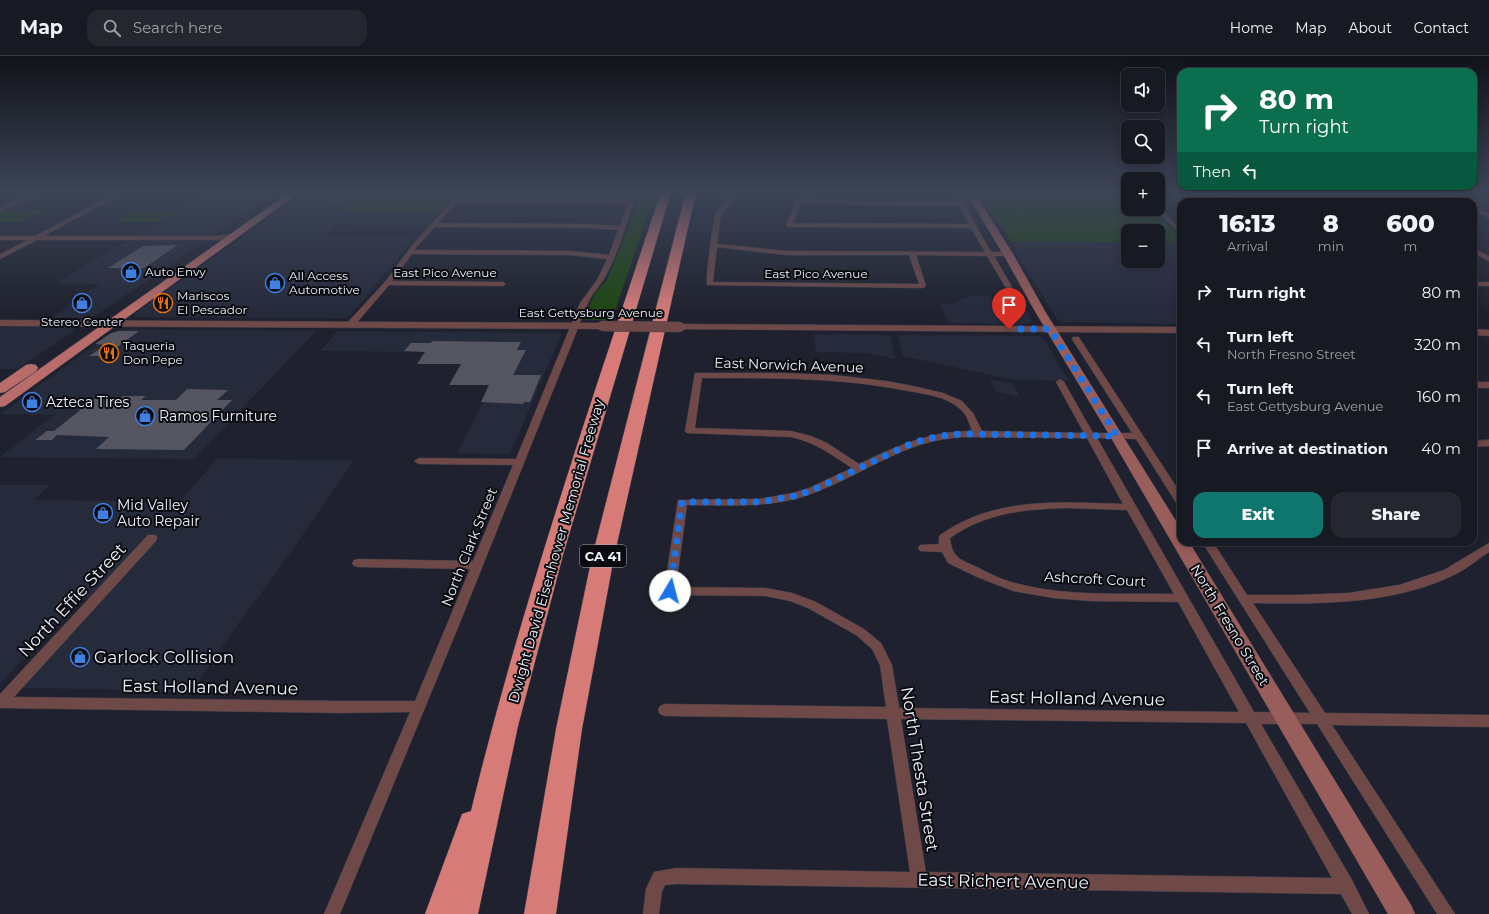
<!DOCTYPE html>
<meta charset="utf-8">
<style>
body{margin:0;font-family:Montserrat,sans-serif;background:#24272f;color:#f1f3f6;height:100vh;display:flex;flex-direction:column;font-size:15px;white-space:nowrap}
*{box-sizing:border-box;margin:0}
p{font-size:13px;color:#9ea1a5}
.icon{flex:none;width:22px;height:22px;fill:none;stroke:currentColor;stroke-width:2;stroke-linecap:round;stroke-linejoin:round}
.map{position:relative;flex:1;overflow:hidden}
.drawer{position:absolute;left:1177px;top:142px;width:300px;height:348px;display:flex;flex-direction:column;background:#171a22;border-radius:12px;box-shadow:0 2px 10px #0003,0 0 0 1px #363840}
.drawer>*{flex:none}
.banner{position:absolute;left:1177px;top:12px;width:300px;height:122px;border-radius:12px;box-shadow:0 2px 10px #0003,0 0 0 1px #363840;background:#0b6e4f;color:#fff;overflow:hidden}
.buttons{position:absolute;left:1121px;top:12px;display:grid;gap:8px}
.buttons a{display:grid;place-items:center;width:44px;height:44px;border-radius:8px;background:#171a22;box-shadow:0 2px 10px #0003,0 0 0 1px #363840;font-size:20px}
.pin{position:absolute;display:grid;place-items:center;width:34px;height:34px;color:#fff;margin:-41px -17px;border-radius:50% 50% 50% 0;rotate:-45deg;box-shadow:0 0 4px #0007}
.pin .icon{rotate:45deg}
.me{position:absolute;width:44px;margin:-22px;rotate:8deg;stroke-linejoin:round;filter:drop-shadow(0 0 3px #0008)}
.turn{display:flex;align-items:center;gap:14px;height:84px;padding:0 16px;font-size:18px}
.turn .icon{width:52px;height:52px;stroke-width:2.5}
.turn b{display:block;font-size:28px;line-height:34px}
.then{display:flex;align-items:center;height:38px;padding:0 16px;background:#0003;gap:8px;font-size:15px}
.eta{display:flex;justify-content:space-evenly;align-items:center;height:68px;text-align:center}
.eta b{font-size:24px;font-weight:800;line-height:28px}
.cta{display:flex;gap:8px;margin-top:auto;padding:8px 16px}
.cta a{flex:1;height:46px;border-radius:12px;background:#0f766e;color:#fff;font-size:16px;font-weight:800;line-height:46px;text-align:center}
.cta a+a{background:#24272f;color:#f1f3f6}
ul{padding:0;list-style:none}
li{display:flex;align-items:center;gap:12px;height:52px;padding:0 16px}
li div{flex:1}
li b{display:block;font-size:15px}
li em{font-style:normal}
header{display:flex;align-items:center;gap:24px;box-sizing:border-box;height:56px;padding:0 20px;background:#171a22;border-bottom:1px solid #363840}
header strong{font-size:19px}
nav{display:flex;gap:22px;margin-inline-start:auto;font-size:14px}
.search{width:280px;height:36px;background:#24272f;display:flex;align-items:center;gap:10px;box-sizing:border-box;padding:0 14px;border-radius:12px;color:#9ea1a5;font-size:15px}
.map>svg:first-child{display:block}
</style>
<header>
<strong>Map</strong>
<div class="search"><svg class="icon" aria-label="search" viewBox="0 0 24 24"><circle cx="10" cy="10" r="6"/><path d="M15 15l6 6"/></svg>Search here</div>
<nav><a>Home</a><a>Map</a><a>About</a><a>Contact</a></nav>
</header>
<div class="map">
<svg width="1489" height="858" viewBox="0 0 1489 858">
<rect width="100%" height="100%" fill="#1f222e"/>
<!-- built -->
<path fill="#262b3c" d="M207 136H277L215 179H137Z
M293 145H352L340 156 438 157 427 169 338 168 324 180 415 181 350 260 342 262 136 261 134 258Z
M126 185H206L95 260 86 262H50L100 228 56 227Z
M1011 185 1128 186V205H1158V186H1181V268L1059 266 1017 199 1015 192Z
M970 240 1007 241 1009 244H1021L1032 265 1027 268 948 267 940 248H950Z
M0 271H69L75 274 18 313H0Z
M124 273 159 274 316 275 194 403 0 401 54 359 0 358 112 277Z
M338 275 560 277H562L510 398 457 397 492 329H452L464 308H420L427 296 320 295Z
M814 278 890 279 896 303 867 297 816 296Z
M897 279 1038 280 1043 282 1069 325 1014 324 903 300Z
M990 323 1014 328 1020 341 995 335Z
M217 403 354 404 284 506 235 572 191 637 103 633 9 632 90 543H79L0 628V429H50L34 444 179 446Z"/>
<!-- green -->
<path fill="#1f4713" d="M305 136H457L438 157 339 156 351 146 293 145Z
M639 136H655L612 264H586L583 263 595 237 607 224 630 168Z
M982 136H1128V153H1151L1181 181V186H1158V175H1128V186L1011 185 988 153Z
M0 155H43L20 166H0Z
M135 155H176L157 166H115Z"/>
<!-- building -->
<path fill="#555562" d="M178 189 144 212H108L143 190Z
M119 275H139L105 300H89L106 289 95 288 111 277Z
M432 285 521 286 517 294H526L513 319H541L530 346H524L523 348 481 346 489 329H449L461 308H417L425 296 404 295 411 287H431Z
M187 333 228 334 217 344H232L184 394 96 393 109 381 57 379 52 384H35L47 375H54L94 343H119L123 340H146L141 344H176Z"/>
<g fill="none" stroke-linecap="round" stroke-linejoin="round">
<!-- minor casing -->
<g stroke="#3c3f4a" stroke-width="1">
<path id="minor" d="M117 136H124L44 180H217L234 178 237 180 234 182 217 184H37L0 203V198L28 184H0V180H35Z
M460 136H465L459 143 628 144 631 136H637C627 165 620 194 605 221 600 230 592 237 588 247L459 569 340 858H324L410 656 341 657 0 652V638L148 479H156L157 482 156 485 14 641 341 645H415L470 513 358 511 354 510 352 507 354 504 358 503 473 505 513 409 419 408 414 405 419 402 516 403 580 247 597 224 607 203 570 199 412 198 392 225 503 226 506 228 503 230 389 229 354 270H348V266L385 226 413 188ZM456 147 627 148 620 170 586 168 438 167ZM435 171 586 172 618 174 609 199 570 195 414 194Z
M730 136H736L734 143 721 159 717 188 786 195 985 196 971 172 789 171 786 169 796 146 799 144 957 145 952 136H957L991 196H1008L1011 198 1008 200H994L1019 243 1015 245 1013 244 987 200 916 199 926 230 923 232 707 229C705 225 713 166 715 160 718 151 727 146 730 136ZM801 148 958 149 969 168 793 167ZM717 191 786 199H909L919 228 713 226Z
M1219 136H1225L1238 146H1231Z
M1440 136H1447L1465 146H1458Z
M32 138 37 139 0 156V152Z
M1473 150 1489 158V162L1473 154Z
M1158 152 1181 173V178L1153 153Z
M1473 192 1489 200V205L1473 197Z
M1473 226H1489V230H1473Z
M1073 281H1079L1080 283 1181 438V449L1177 448 1136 383 1097 382 1254 656 1310 657 1202 486H1213L1247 539H1296L1348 537 1399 529 1444 514 1489 487V496C1478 503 1468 512 1456 518 1394 549 1320 548 1253 547L1325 657 1489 659V671L1332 669 1455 858H1437L1317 668H1261L1352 824 1369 858H1352L1341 838 676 828 665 829 662 835 659 858H643L646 833 654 816 676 812 910 816 887 663 665 660 660 658 658 654 660 650 665 648 886 651 880 609 872 593 856 579 808 552 790 545 765 540 670 539 666 538 664 535 678 444 759 443 793 437 809 432 852 412C832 399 815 386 791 381L687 377 685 375 695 317H779L833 319 886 325 913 330 943 337 962 345 973 357 982 375 1084 377 1056 326 1060 323 1064 326 1093 377H1132L1072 283ZM702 322C771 322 840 321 908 335 925 338 945 340 959 352 967 358 969 367 972 375 929 375 897 390 859 408L827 387 811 380 791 375 695 372ZM963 381 1087 382 1123 448C1059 446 996 440 940 479L939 481V488L920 489 918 492 920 495 942 496 948 507 977 521 1013 535 1053 542 1091 545 1178 546 1239 656 899 652 892 609 881 587 864 573 816 546 792 537 765 532 676 531 687 449C730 449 775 453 816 436 868 416 905 384 963 381ZM1067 452 1127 454 1174 538C1122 537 1066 541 1015 527 1003 524 990 518 979 512 962 504 952 503 950 482 985 457 1025 453 1067 452ZM901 663 1246 667 1332 822 926 816Z
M1473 326H1489V332H1473Z
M1489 384V390L1473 391V385Z"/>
</g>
<!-- tertiary casing -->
<g stroke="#3c3f4a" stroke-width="1">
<path id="tertiary" d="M0 264 602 267 607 270 602 273 0 270Z
M680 268 1181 271V277L677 273 675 271 677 269Z
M1473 273 1489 274V280L1473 279Z"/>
</g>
<!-- secondary casing -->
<g stroke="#3c3f4a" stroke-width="1">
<path id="secondary" d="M966 136H974L1013 198 1046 257 1181 473V486H1189L1411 849 1415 858H1388L1110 380 1036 257 1003 198Z"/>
</g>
<!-- primary casing -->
<g stroke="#3c3f4a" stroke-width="1">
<path id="primary" d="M290 136H300L5 350 0 351V341Z
M31 308 36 309 38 312 36 315 5 336 0 337V327L26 309Z"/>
</g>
<!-- motorway casing -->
<g stroke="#3c3f4a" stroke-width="1">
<path id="motorway" d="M661 136H671L563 499 518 670 478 858H425L462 758 471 755C522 545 593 341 661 136Z
M686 136H696L614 501 582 673 556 858H524L556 673 592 501Z"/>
</g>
<!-- minor -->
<use href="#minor" fill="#6f4948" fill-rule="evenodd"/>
<!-- tertiary -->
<use href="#tertiary" fill="#6f4948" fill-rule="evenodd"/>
<!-- secondary -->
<use href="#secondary" fill="#995d5b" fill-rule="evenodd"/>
<!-- primary -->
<use href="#primary" fill="#b96d6b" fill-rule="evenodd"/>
<!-- motorway -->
<use href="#motorway" fill="#d67b78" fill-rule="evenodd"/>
<!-- tertiary-bridge casing -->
<g stroke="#3c3f4a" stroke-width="11" stroke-linecap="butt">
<path id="tertiary-bridge" d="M602 270 680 271"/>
</g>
<!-- tertiary-bridge -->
<use href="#tertiary-bridge" stroke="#6f4948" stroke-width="10"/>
</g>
<!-- sky -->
<linearGradient id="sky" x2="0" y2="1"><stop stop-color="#111319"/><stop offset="0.53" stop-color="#3c4457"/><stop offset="1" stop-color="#3c4457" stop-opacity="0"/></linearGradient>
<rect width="1489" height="257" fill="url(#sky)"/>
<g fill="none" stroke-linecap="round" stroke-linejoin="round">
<!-- route -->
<path stroke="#1a73e8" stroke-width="7" stroke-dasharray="0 12.6" d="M670 535 682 446H759L795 440 813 434 908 389C926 382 943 379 963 378L1117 380 1050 273H1009"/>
</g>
<!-- icons -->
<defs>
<g id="shop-ring" transform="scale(1)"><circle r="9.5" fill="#0b0c11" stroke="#3f7fe0" stroke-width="1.5"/><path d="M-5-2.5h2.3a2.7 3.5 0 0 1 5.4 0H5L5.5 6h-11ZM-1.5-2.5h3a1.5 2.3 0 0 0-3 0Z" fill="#3f7fe0"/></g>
<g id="restaurant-ring" transform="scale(1)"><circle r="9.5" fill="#0b0c11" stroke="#e8710a" stroke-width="1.5"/><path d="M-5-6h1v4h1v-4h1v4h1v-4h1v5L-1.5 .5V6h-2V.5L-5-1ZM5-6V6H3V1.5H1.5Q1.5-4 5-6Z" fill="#e8710a"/></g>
</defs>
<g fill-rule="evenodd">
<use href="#shop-ring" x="131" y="216"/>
<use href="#shop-ring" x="275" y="227"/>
<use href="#shop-ring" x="82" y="247"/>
<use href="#restaurant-ring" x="163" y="247"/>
<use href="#restaurant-ring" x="109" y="297"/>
<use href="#shop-ring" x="32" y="346"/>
<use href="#shop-ring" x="145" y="360"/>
<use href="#shop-ring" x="103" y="457"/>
<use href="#shop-ring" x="80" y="601"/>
</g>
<g text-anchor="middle" stroke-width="4" stroke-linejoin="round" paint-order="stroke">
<!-- far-poi labels -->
<g font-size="12" fill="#eff1f9" stroke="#0b0c11" text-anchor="start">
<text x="145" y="220">Auto Envy</text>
<text x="289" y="224">All Access<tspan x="289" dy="14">Automotive</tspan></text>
<text x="177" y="244">Mariscos<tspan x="177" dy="14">El Pescador</tspan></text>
<text x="82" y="270" text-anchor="middle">Stereo Center</text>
<text x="123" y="294">Taqueria<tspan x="123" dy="14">Don Pepe</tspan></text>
</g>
<!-- far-street labels -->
<g font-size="12" fill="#eff1f9" stroke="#0b0c11">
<text x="445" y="221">East Pico Avenue</text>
<text x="816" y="222">East Pico Avenue</text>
<text x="591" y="261">East Gettysburg Avenue</text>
</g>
<!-- shield labels -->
<rect fill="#0b0c11" stroke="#abacb3" stroke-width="1" x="580" y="489" width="46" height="22" rx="3"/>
<g font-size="13" font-weight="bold" fill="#eff1f9">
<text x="603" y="505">CA 41</text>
</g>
<!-- street labels -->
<g font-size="14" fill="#eff1f9" stroke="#0b0c11">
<text transform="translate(789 309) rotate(2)" y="5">East Norwich Avenue</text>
<text transform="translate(469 491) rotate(-68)" y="5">North Clark Street</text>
<text transform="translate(556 495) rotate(-74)" y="5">Dwight David Eisenhower Memorial Freeway</text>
<text transform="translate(1095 523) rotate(3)" y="5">Ashcroft Court</text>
<text transform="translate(1230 569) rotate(59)" y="5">North Fresno Street</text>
</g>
<!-- poi labels -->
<g font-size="14" fill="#eff1f9" stroke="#0b0c11" text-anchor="start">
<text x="46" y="351">Azteca Tires</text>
<text x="159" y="365">Ramos Furniture</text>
<text x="117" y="454">Mid Valley<tspan x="117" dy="16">Auto Repair</tspan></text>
</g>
<!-- near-street labels -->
<g font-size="17" fill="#eff1f9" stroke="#0b0c11">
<text transform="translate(72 544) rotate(-47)" y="6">North Effie Street</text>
<text transform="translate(210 631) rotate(1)" y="6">East Holland Avenue</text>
<text transform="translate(1077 642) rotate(1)" y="6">East Holland Avenue</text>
<text transform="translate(920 713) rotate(81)" y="6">North Thesta Street</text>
<text transform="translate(1003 825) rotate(1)" y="6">East Richert Avenue</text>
</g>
<!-- near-poi labels -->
<g font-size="17" fill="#eff1f9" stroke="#0b0c11" text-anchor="start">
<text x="94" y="607">Garlock Collision</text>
</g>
</g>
</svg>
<div class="buttons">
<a><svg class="icon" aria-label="sound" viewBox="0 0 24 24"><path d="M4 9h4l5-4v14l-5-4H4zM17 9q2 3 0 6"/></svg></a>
<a><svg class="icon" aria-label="search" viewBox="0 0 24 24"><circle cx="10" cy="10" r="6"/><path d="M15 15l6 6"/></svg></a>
<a>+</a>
<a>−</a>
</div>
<div class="pin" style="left:1009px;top:273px;background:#d93025"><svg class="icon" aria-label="arrive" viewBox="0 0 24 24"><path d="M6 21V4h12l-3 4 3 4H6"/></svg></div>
<svg class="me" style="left:670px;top:535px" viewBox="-20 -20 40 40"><circle r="19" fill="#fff"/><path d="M0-13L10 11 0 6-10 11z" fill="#1a73e8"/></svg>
<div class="banner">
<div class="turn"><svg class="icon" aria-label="right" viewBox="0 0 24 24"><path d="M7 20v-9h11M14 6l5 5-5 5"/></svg><div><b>80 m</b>Turn right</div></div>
<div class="then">Then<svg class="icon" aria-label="left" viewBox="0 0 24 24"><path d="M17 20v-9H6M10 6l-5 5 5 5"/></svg></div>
</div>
<section class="drawer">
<div class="eta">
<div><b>16:13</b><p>Arrival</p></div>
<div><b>8</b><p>min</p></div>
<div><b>600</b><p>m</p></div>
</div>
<ul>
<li><svg class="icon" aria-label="right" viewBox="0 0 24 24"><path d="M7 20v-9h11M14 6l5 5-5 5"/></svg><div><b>Turn right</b></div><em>80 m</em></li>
<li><svg class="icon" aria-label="left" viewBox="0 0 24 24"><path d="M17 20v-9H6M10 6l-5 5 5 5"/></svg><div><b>Turn left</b><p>North Fresno Street</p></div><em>320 m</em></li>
<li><svg class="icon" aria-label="left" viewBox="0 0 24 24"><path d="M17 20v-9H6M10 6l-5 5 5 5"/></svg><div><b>Turn left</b><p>East Gettysburg Avenue</p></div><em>160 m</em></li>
<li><svg class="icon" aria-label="arrive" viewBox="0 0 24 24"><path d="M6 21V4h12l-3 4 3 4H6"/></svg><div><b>Arrive at destination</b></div><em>40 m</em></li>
</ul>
<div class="cta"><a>Exit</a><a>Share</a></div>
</section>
</div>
